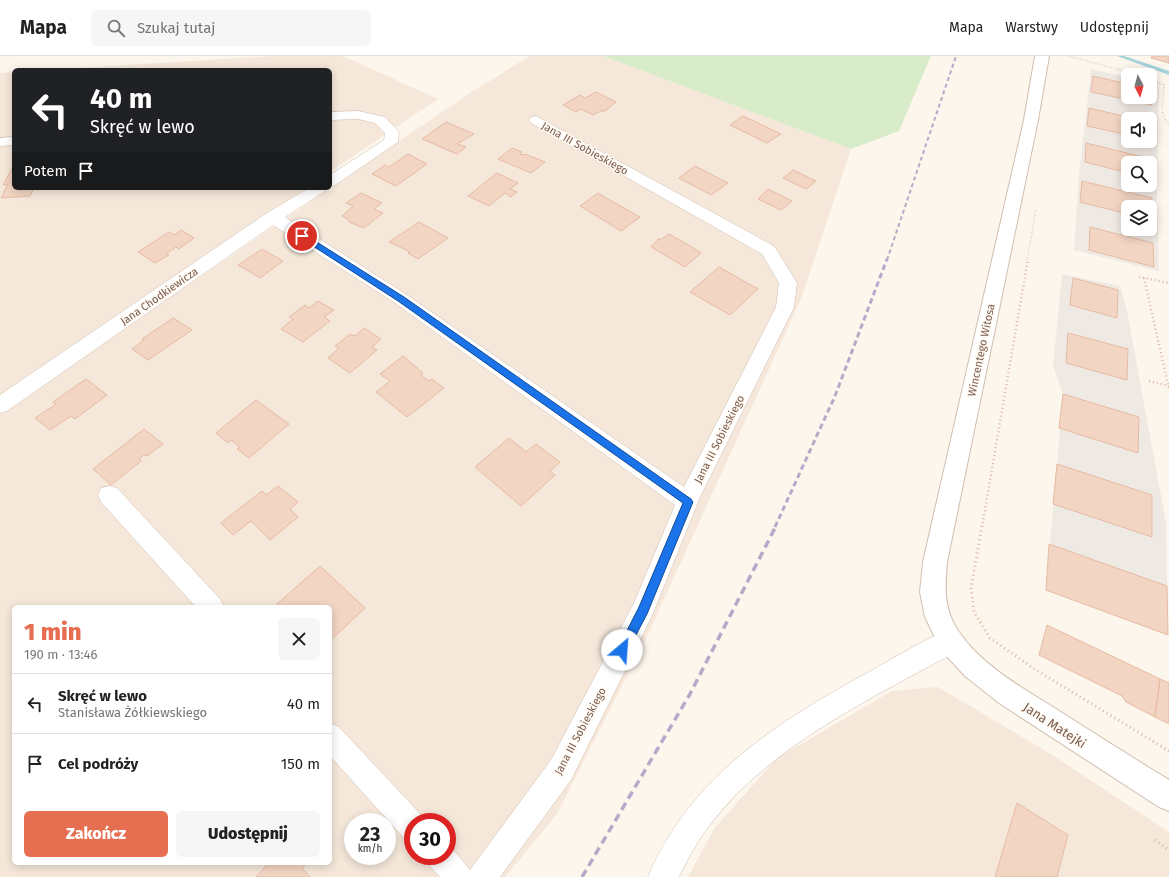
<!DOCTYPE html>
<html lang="pl">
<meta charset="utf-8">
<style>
body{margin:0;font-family:"Fira Sans",sans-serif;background:#f6f6f6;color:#222;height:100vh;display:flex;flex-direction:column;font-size:15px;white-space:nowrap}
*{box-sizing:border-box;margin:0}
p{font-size:13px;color:#767676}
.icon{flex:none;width:22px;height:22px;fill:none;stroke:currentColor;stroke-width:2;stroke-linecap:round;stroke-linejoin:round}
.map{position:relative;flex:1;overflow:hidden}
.panel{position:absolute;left:12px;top:549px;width:320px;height:260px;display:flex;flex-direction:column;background:#fff;border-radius:6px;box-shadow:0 2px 10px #0003}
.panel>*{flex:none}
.guide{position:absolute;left:12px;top:12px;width:320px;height:122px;border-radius:6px;box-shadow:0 2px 10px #0003;background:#202124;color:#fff;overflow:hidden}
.needle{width:26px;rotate:174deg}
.controls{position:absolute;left:1121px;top:12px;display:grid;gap:8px}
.controls a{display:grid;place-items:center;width:36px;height:36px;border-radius:6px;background:#fff;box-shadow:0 2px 10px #0003;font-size:20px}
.speed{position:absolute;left:344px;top:757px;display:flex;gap:8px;font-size:20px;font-weight:700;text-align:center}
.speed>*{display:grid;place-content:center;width:52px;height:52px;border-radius:50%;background:#fff;box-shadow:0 2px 10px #0003;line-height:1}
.speed small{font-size:10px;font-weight:400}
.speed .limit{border:6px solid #d22;background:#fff;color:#111}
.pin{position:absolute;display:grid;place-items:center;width:34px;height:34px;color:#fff;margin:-17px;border:2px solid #fff;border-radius:50%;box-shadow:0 1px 4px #0007}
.me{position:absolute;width:44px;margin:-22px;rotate:27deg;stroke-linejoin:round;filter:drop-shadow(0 0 3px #0008)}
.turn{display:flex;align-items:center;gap:14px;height:84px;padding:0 12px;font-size:18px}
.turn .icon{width:52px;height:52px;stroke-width:2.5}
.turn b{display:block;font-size:28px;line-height:34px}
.then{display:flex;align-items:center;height:38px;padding:0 12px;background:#0003;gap:8px;font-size:15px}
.round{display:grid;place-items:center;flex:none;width:42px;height:42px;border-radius:6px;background:#f6f6f6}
.overview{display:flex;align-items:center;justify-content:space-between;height:68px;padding:0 12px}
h1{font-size:24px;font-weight:800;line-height:30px;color:#e76f51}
.primary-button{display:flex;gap:8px;margin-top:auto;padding:8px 12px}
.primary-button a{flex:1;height:46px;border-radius:6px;background:#e76f51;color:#fff;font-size:16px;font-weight:800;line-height:46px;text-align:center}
.primary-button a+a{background:#f6f6f6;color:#222}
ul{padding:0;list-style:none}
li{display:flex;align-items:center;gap:12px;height:60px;padding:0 12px;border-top:1px solid #e0e0e0}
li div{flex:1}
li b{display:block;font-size:15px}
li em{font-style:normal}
header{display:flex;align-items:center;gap:24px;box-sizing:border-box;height:56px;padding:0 20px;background:#fff;border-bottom:1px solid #e0e0e0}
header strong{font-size:19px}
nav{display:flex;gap:22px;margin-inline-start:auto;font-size:14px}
.search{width:280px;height:36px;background:#f6f6f6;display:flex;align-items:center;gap:10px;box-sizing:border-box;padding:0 14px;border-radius:6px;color:#767676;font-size:15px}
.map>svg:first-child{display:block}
</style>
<header>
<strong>Mapa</strong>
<div class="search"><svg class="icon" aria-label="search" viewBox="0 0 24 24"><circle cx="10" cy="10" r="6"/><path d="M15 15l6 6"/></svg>Szukaj tutaj</div>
<nav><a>Mapa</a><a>Warstwy</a><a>Udostępnij</a></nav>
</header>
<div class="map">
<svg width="1169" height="821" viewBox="0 0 1169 821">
<rect width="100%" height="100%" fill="#fdf6ec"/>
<!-- residential -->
<path fill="#f5e8da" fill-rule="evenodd" d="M274 0H343L438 43 330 116V14H47Z
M530 0H603L851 93 801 243 649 576 557 758 505 821H0V357L470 37ZM14 551H330V807H14ZM353 766H387V800H353ZM413 766H447V800H413Z
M14 16V132H306L0 340V17Z
M938 631 1054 700 1169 776V821H688L714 773 777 702 892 635Z"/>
<!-- industrial -->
<path fill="#efe9e4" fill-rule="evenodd" d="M1091 13 1128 21V41H1150V26L1159 28 1157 138 1159 215 1074 194 1079 120ZM1128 63H1150V85H1128ZM1128 107H1150V129H1128ZM1128 151H1150V173H1128Z
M1062 218 1120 230 1127 255 1166 467 1168 579 1046 534 1063 338 1053 310Z"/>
<!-- green -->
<path fill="#d8ecc9" d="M603 0H931L899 75 851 93Z"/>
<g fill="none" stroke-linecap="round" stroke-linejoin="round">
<!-- stream -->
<path fill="#a5d3da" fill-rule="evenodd" d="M1117 0H1124L1169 15V19Z"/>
</g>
<!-- building -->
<path fill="#f3d5c3" stroke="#e6bba3" d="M1152 0H1169V7L1151 2Z
M1093 20 1128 28V41H1150V32L1152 33V49L1091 36Z
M596 36 616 46 605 55H601L593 59 581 53 576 56 563 49 580 39 585 42Z
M1089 52 1136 63H1128V79L1087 70Z
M743 60 781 78 767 87 730 69Z
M446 66 474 78 457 88 466 91 457 98 422 83Z
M1086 87 1152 103 1153 123 1150 122V107H1128V117L1085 106Z
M512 92 522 96 520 98 524 99 525 98 545 106 531 117 498 103Z
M408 98 427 108 396 130 372 118 385 109 389 111Z
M14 109V132H34L30 140 1 142 8 128 3 129Z
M695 110 728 127 711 139 679 122Z
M793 114 816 125 806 133 783 122Z
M497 117 518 127 510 133 517 136 511 141 505 137 489 150 468 140Z
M1082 125 1152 142V164H1150V151H1128V158L1080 146Z
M768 133 792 145 781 154 758 143Z
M361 137 382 147 374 153 383 157 364 172 349 166V164L342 160 353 150 346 147Z
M598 137 606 142 640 161 621 175 580 150Z
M419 166 448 182 418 203 408 197 410 196 389 186Z
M1090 171 1153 187 1154 211 1089 194Z
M181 174 194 182 179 193 176 191 166 198 169 199 155 207 138 196 169 176 174 179Z
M669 178 690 190 701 197 685 211 651 191 658 183H662Z
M262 193 283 205 260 222 238 209Z
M719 211 758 233 730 259 690 236Z
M1073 222 1118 234 1117 262 1070 249Z
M318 245 334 254 324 261 330 265 303 286 281 273 293 263 289 261 305 249 309 252Z
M173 262 192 274 148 304 132 293 144 284 142 283Z
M364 272 381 283 372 291 377 294 350 317 328 302 339 292 335 290 350 278 355 280Z
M1068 277 1128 293 1127 324 1066 307Z
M403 300 423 317 421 319 429 325 432 323 444 332 407 361 376 336 390 325 380 318Z
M86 323 107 339 75 363 71 360 50 374 35 362 56 348 53 346Z
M1063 338 1139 361 1138 397 1059 372Z
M256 344 289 368 249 402 237 393 240 391 231 384 228 387 216 377Z
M144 373 163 388 147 400 144 399 139 403 141 405 111 429 93 413Z
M509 382 526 396 536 388 560 406 550 415 555 419 521 450 475 411Z
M1057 408 1152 439V481L1053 448Z
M278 430 298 446 290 453 298 461 270 484 251 465 233 479 221 467 262 435 266 439Z
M1049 488 1167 530 1168 579 1046 534Z
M320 510 365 552 330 585V551H280L277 548Z
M1047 569 1160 623 1155 661 1126 646 1122 640 1039 599Z
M1160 623 1169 627V668L1155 661Z
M1017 747 1068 779 1057 821H995Z
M269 807H307L302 812 310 821H256Z"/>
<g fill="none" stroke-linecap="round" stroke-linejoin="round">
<!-- minor casing -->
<g stroke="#d1beb0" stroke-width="1">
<path id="minor" d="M358 55 385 61 399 76 398 86 335 129 330 131V119L384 84 385 77 375 67 358 63 330 64V56Z
M536 60 774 190 797 227 794 251 700 441 651 562 571 724 500 821H440L430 810 426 800H447V789L450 790 470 814 551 704 634 547 675 449 395 247 273 169 7 355 0 357V339L267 157 309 132H328L325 135 285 161 407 239 684 431 776 251 779 227 762 198 531 67 529 64 531 61Z
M14 81V89L0 90V82Z
M109 430 117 432 220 543 224 551H196L101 446 98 439 101 432Z
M950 573 959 576 962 585 959 594C873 642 770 689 710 769 697 785 688 803 679 821H648C690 721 776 667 867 617 894 602 921 585 950 573Z
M330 667 339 671 423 761 425 766H413V785L403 781 330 700Z"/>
</g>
<!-- tertiary casing -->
<g stroke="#d1beb0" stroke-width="2">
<path id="tertiary" d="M1035 0H1049L1038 64 947 506C945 532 943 553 959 576 982 610 1027 635 1061 656 1097 679 1133 702 1169 724V755L1159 751 999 647 965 620 941 594 925 561 920 536 923 506 1024 64Z"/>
</g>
<!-- path-far2 -->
<path stroke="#d9b8a5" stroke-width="2" stroke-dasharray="0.5 2" stroke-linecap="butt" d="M1068 0 1139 19
M1150 23 1164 29C1164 41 1158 59 1169 68
M1027 204 1036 154"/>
<!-- path-far1 -->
<path stroke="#d9b8a5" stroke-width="2.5" stroke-dasharray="1 3" stroke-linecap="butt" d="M1139 221 1169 227
M1144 222 1169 333
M1149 325 1169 330
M982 471 1028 203"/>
<!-- path -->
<path stroke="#d9b8a5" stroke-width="3" stroke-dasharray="1 3.5" stroke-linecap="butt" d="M982 470 971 532 974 556 990 582 1036 614 1169 695
M1155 784 1169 794"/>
<!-- minor -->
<use href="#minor" fill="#fff" fill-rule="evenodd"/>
<!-- tertiary -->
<use href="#tertiary" fill="#fff" fill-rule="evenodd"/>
<!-- rail-far2 -->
<path stroke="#b9a8c9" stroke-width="2" stroke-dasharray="4 3" stroke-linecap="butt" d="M887 204 956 0"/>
<!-- rail-far1 -->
<path stroke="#b9a8c9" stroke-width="3" stroke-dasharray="5.5 3.5" stroke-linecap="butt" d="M775 471 835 340 887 203"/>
<!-- rail -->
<path stroke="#b9a8c9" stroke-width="3.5" stroke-dasharray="8 5" stroke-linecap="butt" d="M582 821 690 638 776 470"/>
</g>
<!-- route -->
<path fill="#1a73e8" stroke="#114b97" d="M299 178H304L404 241 691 443 693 446 647 558 626 598 622 599 619 598 617 594 639 551 683 447 398 245 299 181Z"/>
<g text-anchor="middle" stroke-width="3" stroke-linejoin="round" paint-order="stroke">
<!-- street labels -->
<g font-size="11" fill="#7a5c4d" stroke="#fffaf3">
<text transform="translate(585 92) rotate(29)" y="4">Jana III Sobieskiego</text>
<text transform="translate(159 240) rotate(-35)" y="4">Jana Chodkiewicza</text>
<text transform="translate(981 294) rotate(-78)" y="4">Wincentego Witosa</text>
<text transform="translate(719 383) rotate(-63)" y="4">Jana III Sobieskiego</text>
<text transform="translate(580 675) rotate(-62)" y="4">Jana III Sobieskiego</text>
</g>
<!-- near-street labels -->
<g font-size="13" fill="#7a5c4d" stroke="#fffaf3">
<text transform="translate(1055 669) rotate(33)" y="5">Jana Matejki</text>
</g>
</g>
</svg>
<div class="controls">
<a><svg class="needle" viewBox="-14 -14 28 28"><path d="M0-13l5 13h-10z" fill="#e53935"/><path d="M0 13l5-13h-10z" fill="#767676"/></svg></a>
<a><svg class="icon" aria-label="sound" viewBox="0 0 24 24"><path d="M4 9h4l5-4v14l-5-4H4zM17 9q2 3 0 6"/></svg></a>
<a><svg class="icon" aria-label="search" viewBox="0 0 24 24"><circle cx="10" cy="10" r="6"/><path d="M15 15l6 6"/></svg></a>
<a><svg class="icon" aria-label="layers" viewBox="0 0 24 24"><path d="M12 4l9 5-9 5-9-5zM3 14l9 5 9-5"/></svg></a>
</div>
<div class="speed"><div>23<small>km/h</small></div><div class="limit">30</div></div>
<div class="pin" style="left:302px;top:180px;background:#d93025"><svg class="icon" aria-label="arrive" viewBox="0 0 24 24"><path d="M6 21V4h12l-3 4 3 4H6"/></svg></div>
<svg class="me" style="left:622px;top:594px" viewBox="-20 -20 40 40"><circle r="19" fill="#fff"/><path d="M0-13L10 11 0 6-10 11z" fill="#1a73e8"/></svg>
<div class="guide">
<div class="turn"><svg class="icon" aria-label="left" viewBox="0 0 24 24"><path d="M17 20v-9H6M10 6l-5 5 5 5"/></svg><div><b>40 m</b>Skręć w lewo</div></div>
<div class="then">Potem<svg class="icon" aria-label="arrive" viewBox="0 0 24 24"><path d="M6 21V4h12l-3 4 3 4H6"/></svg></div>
</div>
<section class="panel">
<div class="overview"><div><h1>1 min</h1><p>190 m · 13:46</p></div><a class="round"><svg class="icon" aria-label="close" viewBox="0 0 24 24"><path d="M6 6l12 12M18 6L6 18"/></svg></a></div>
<ul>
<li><svg class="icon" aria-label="left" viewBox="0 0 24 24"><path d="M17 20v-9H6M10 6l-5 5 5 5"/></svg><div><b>Skręć w lewo</b><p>Stanisława Żółkiewskiego</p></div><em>40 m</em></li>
<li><svg class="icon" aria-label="arrive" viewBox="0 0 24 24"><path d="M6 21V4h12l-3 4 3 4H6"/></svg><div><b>Cel podróży</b></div><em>150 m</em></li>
</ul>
<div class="primary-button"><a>Zakończ</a><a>Udostępnij</a></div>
</section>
</div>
